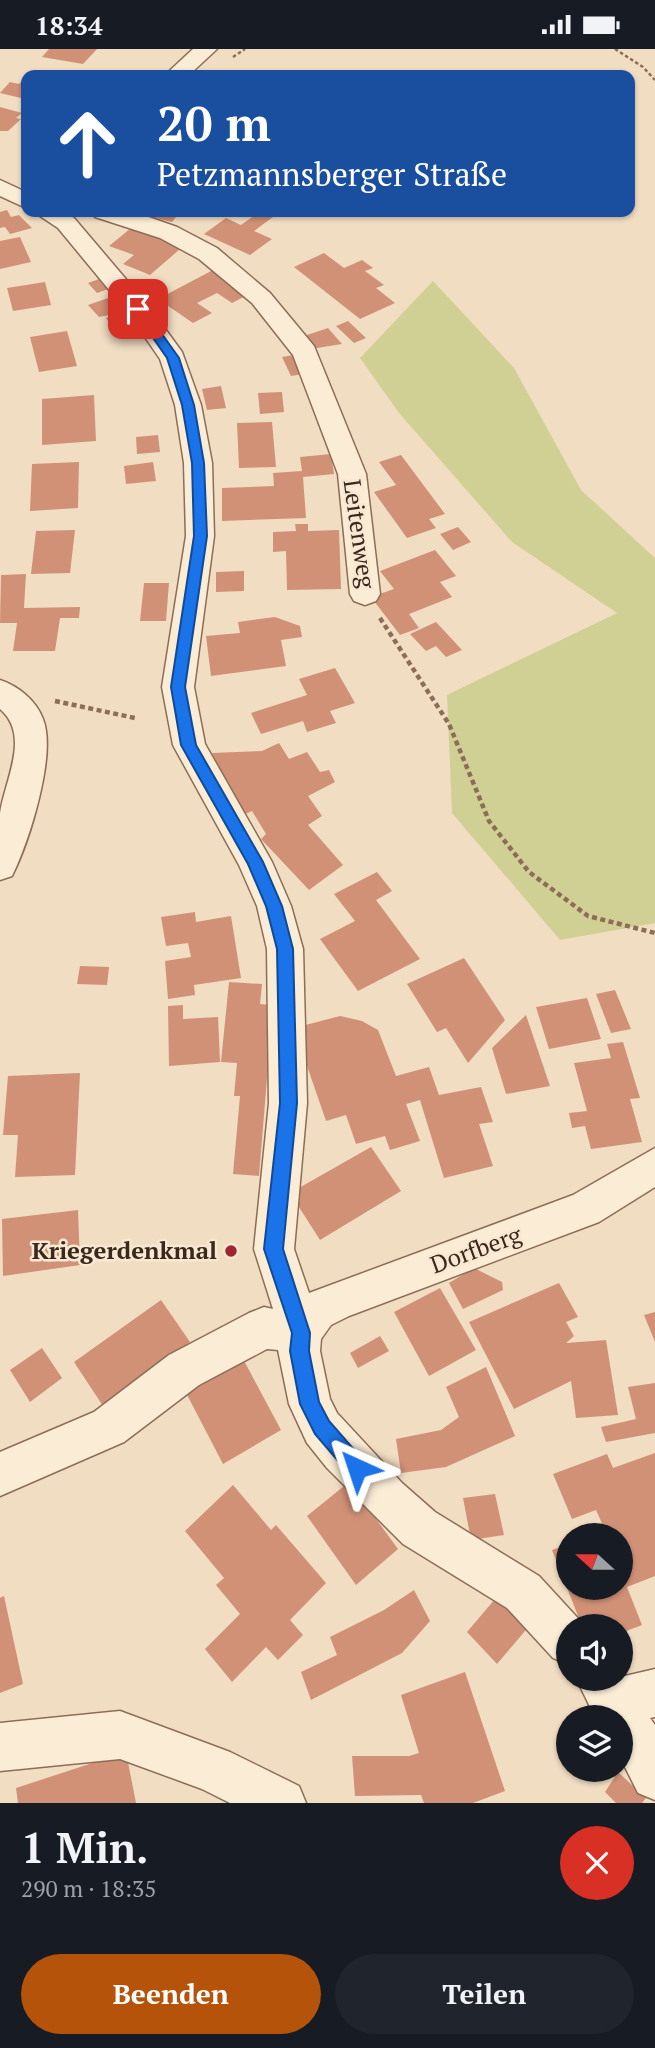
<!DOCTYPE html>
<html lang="de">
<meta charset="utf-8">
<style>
body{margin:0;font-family:"PT Serif",serif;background:#20242c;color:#f1f3f6;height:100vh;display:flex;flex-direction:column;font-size:26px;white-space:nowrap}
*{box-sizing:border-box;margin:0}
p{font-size:23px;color:#9ea1a6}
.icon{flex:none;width:38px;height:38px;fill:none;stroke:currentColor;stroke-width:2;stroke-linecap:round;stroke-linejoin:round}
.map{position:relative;height:1754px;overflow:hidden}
.drawer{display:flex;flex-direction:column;background:#171b24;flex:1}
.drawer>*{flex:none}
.top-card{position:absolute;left:21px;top:21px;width:614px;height:147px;border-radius:14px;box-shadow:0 2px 5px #0004;background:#1a4fa0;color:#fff;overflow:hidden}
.needle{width:46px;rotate:291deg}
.controls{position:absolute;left:556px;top:1474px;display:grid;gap:14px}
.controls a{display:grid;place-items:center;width:77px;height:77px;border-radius:50%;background:#171b24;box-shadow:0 2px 5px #0004;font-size:35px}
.pin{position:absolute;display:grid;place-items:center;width:60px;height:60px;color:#fff;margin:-30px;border-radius:14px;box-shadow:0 4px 10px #0006}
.me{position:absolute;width:77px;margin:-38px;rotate:318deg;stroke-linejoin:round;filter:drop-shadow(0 0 5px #0008)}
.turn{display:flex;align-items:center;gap:24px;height:147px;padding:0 21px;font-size:32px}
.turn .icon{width:91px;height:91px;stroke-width:2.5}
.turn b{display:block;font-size:49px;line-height:60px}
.round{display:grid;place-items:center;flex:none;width:74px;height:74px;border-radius:37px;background:#20242c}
.headline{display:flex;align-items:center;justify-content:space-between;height:119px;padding:0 21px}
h1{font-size:42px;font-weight:700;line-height:52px}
.primary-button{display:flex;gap:14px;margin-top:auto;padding:14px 21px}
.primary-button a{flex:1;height:80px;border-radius:42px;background:#b45309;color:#fff;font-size:28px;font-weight:700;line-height:80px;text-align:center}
.primary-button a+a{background:#20242c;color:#f1f3f6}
.status{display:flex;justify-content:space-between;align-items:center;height:49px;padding:0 35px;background:#171b24;direction:ltr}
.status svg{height:19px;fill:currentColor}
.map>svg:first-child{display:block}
</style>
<div class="status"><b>18:34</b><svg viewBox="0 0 49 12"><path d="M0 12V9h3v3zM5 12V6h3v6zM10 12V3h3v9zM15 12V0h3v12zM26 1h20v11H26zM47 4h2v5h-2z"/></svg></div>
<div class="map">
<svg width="655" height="1754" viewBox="0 0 655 1754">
<rect width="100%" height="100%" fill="#f1ddc2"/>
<!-- green -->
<path fill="#d0d095" d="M433 232 514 319 581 441 655 509V874L560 891 452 764 447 646 617 564 512 493 399 364 360 309Z"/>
<!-- building -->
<path fill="#d19176" d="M49 0H97L83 15 42 8Z
M26 28 25 50 0 44 10 33 19 35Z
M0 58 22 64 16 69 21 70 8 82H0Z
M7 161 11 168 19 166 32 179 10 185 5 178 0 179V163Z
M129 163H180L172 173Z
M259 163 273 168 254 182 272 190 250 206 204 185 226 169 241 176Z
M136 175 187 194 150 226 123 215 134 206 109 197Z
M20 188 31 213 0 220V192Z
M324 204 344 219 362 211 373 219 365 222 384 236 376 239 395 254 360 270 294 218Z
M215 220 251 244 232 254 217 244 197 254 212 264 193 274 158 250Z
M102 229 111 239 97 244 88 234Z
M45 233 51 256 13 262 7 239Z
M111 248 124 263 99 268 88 256Z
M123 265 134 276 116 283 106 269Z
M348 272 366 289 354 294 336 277Z
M328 279 342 295 311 300 304 287Z
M67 282 77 317 39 323 30 288Z
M294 306 303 325 291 327 282 308Z
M221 337 226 359 207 361 202 340Z
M282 343 284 363 260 365 258 344Z
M94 346 96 392 42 396V350Z
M272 373 276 418 239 419 237 374Z
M158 386 160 403 137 405 136 388Z
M331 405 334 425 303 428 306 469 222 472V439L274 437 273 424 302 422 300 408Z
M401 406 445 465 429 470 436 479 407 489 374 443 396 436 379 413Z
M79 413 78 459 30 462 32 415Z
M153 413 156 432 126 435 124 417Z
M295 475H308V482L339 481 341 540 287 541 286 502 273 503V483L296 482Z
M458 478 471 493 453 501 440 485Z
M75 481 70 524 31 525 36 482Z
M435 501 456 527 440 533 452 548 409 565 419 579 400 586 371 548 394 540 380 522Z
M244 522V542L216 543V523Z
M26 525 24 559 80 558 79 569H60L55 602H13L17 574H0L1 526Z
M144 534H169L166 572H140Z
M275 568 300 577 302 588 281 591 286 617 211 627 206 587 240 584 238 573Z
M436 573 462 601 446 608 436 597 426 602 410 585Z
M335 619 355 654 330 662 336 674 307 683 303 672 261 685 251 664 307 646 299 630Z
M279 694 289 710 307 703 320 723 329 721 335 733 308 747 322 767 308 776 343 816 309 841 261 790 266 785 252 762 243 766 212 704 262 702Z
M377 823 392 842 376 851 420 910 358 942 320 890 355 872 334 845Z
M195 863 196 873 231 867 241 929 194 936 195 946 168 950 165 912 191 908 188 894 166 897 161 868Z
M464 909 505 971 468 1014 446 979 437 983 407 935Z
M80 917 109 918 107 936 77 935Z
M229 933 262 935 260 955 273 956 259 1127 233 1125 240 1047H234L237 1014 221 1013Z
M615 941 631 980 611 984 596 945Z
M587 949 601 990 549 1000 536 958Z
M183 956V970L218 968 220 1013 169 1017 168 957Z
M526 966 550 1037 506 1045 492 999Z
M340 967 362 972 378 981 396 1027 429 1018 439 1046 481 1038 493 1073 479 1075 493 1117 444 1129 420 1051 406 1055 420 1092 390 1101 385 1087 356 1095 346 1066 326 1072 294 979Z
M623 993 640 1049 630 1050 642 1093 591 1100 585 1077 572 1079 569 1064 587 1062 574 1014 611 1009 607 995Z
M80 1024 75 1126 15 1128 18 1086H3L8 1027Z
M371 1098 401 1142 320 1191 290 1144Z
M78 1161 80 1216 3 1227 2 1170Z
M474 1219 502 1233 503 1241 463 1260 449 1234Z
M559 1234 578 1268 566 1273 574 1287 566 1294 606 1291 618 1366 576 1369 571 1332 514 1360 469 1273Z
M440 1239 476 1301 429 1327 394 1263Z
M161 1251 190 1293 103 1357 74 1313Z
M655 1263V1293L644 1266Z
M380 1287 389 1302 358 1319 350 1304Z
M42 1299 62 1329 30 1353 10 1321Z
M242 1308 281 1381 223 1415 184 1340Z
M486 1318 515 1387 446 1418 401 1424 396 1390 441 1381 459 1368 446 1338Z
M655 1334V1384L606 1393 601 1378 636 1370 628 1338Z
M655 1404V1527L627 1538 642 1576 621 1584V1577H582L552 1501 569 1495V1538H621V1486H593L605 1481 596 1461 572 1470 553 1425 607 1405 613 1419Z
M349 1433 398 1500 356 1536 307 1467Z
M233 1436 271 1481 276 1476 326 1534 290 1571 303 1586 278 1611 266 1598 232 1633 205 1600 240 1565 216 1536 224 1529 185 1482Z
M495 1445 504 1486 471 1491 463 1449Z
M414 1541 430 1572 402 1604 311 1651 301 1623 337 1606 330 1588 384 1561Z
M501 1543 531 1575 497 1615 467 1583Z
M4 1547 23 1635 0 1644V1549Z
M465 1623 505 1742 473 1754H424L421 1746 355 1747 352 1707H409L419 1704 401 1646Z
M126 1703 136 1754H18L16 1739Z
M618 1723 646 1749 642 1754H616L605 1743Z"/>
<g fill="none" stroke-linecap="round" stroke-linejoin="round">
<!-- minor casing -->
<g stroke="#8c6d58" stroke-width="3">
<path id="minor" d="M193 0H217L189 26H165Z
M0 131 26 143V159L0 147Z
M34 163H63L74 169 147 255 182 303 201 356 212 414 214 487 194 638 205 695 272 813 291 857 303 900 307 1054 294 1200 309 1244 573 1146 655 1099V1138L599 1173 349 1267 331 1276 321 1290 320 1302 330 1350 337 1364 402 1434 435 1463 539 1527 585 1577H569V1616L553 1609 507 1559 403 1495 327 1419 307 1394 289 1355 278 1301 267 1300 199 1336 124 1393 0 1447V1403L94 1363 169 1306 249 1264 264 1258 273 1260 254 1200 269 1054 267 900 257 857 239 816 173 696 162 638 186 487 184 414 175 356 160 310 129 265 58 179Z
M91 163H134L177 178 217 199 270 244 314 297 366 425 380 545 376 552 365 556 354 552 350 545 338 425 293 306 252 254 199 210 160 189 95 168Z
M0 631C18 637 36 651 43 670 57 705 29 793 12 827L0 831C0 809 0 785 0 764 5 731 31 686 0 660Z
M655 1620V1668L650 1669 655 1676V1751L638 1744 621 1710V1668H595L576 1629H621V1622L625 1627Z
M120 1662 230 1703 299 1737 306 1754H230L202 1740 120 1710 0 1722V1674Z"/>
</g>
<!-- path-far1 -->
<path stroke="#8c6d58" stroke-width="2.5" stroke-dasharray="3.5 2.5" stroke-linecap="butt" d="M615 0 643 18 655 31
M233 8 245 0"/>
<!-- path -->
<path stroke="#8c6d58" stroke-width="4.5" stroke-dasharray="5 3.5" stroke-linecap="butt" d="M380 569 449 675 489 772 529 823 588 867 655 884
M55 652 135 669"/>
<!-- minor -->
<use href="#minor" fill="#fbecd6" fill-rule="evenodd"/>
</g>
<!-- route -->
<path fill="#1a73e8" stroke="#114b97" stroke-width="2" d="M134 257H142L179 309 194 356 204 414 207 487 185 638 196 696 263 813 282 857 293 900 297 1054 283 1200 310 1284 309 1302 319 1353 329 1372 364 1412 367 1419 364 1426 357 1429 350 1426 315 1385 300 1355 290 1302 292 1284 264 1200 280 1054 277 900 266 857 248 815 181 696 171 638 194 487 192 414 182 356 167 309 133 260Z"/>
<!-- markers -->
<circle fill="#9f2434" stroke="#f8e8d2" stroke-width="2.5" cx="231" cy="1202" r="7"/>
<g text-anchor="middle" stroke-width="5" stroke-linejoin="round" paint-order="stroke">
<!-- street labels -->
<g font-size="24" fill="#3b281d" stroke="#f8e8d2">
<text transform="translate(359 485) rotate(82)" y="8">Leitenweg</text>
<text transform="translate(476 1201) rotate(-20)" y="8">Dorfberg</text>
</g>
<!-- poi labels -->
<g font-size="24" font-weight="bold" fill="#3b281d" stroke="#f8e8d2" text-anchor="end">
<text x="217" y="1210">Kriegerdenkmal</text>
</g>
</g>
</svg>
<div class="controls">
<a><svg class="needle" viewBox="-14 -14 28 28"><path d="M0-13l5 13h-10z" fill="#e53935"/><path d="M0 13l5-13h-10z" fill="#9ea1a6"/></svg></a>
<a><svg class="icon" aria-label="sound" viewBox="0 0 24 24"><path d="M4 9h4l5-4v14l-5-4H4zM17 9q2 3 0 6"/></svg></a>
<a><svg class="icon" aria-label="layers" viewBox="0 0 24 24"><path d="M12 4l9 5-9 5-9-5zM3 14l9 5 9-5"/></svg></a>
</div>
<div class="pin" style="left:138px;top:260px;background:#d93025"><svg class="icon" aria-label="arrive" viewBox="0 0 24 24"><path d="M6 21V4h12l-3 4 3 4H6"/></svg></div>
<svg class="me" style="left:357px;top:1419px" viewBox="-20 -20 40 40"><path d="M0-17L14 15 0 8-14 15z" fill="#1a73e8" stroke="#fff" stroke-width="4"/></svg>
<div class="top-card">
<div class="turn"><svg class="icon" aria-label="ahead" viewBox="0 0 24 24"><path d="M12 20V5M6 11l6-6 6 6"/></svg><div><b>20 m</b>Petzmannsberger Straße</div></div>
</div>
</div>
<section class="drawer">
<div class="headline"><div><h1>1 Min.</h1><p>290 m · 18:35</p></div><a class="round" style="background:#d93025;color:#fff"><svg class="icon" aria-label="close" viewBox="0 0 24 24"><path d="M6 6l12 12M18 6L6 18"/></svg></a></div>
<div class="primary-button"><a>Beenden</a><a>Teilen</a></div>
</section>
